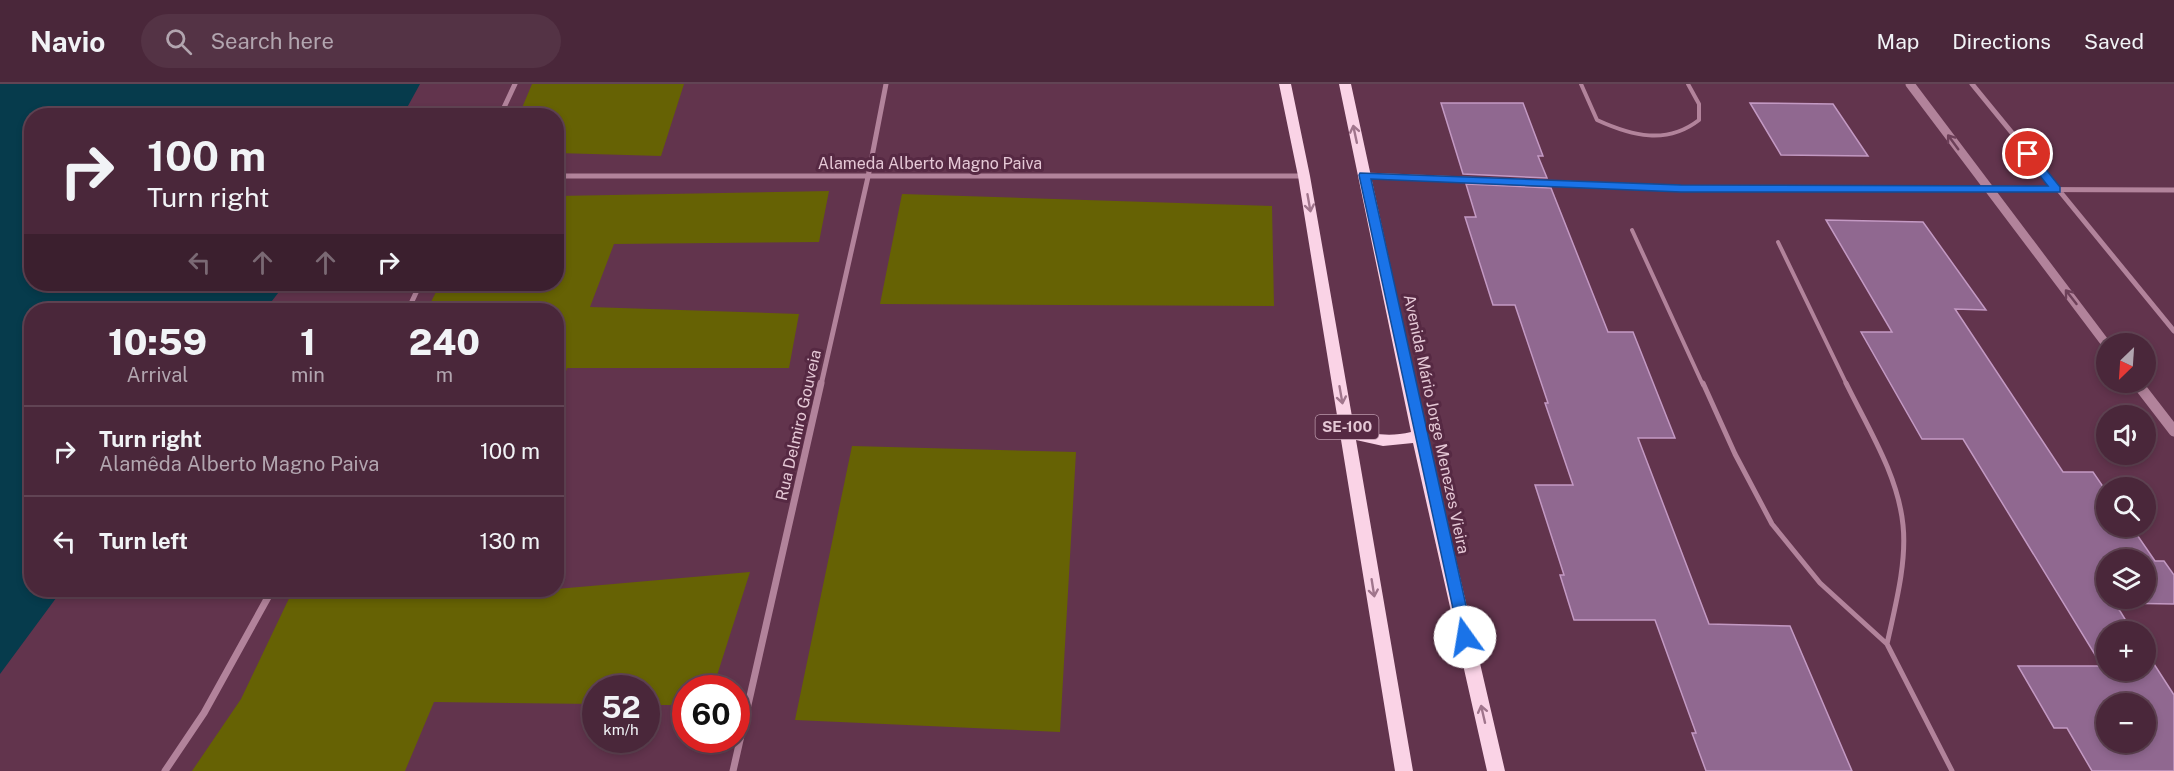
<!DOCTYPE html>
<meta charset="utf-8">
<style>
body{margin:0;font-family:"Public Sans",sans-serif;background:#543345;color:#f1f3f6;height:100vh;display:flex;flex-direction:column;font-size:22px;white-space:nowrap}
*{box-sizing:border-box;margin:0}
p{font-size:20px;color:#b2a5af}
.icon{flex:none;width:33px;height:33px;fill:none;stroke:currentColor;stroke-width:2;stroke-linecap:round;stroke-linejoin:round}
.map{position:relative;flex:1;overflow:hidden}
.panel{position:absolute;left:24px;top:219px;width:540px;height:294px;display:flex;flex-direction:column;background:#4a273a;border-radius:24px;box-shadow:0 3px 9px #0003,0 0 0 2px #614454}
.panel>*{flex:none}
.hud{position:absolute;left:24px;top:24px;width:540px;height:183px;border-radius:24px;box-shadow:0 3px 9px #0003,0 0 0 2px #614454;background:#4a273a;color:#f1f3f6;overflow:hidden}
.needle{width:39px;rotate:205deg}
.fabs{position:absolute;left:2096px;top:249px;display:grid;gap:12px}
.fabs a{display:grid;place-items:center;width:60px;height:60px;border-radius:50%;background:#4a273a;box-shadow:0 3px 9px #0003,0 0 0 2px #614454;font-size:30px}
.speed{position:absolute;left:582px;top:591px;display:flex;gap:12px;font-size:30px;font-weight:700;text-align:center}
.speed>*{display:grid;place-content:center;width:78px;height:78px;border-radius:50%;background:#4a273a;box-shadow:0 3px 9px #0003,0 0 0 2px #614454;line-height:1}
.speed small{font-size:15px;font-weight:400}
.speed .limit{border:9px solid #d22;background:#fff;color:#111}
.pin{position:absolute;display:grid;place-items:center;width:51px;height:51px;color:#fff;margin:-26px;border:3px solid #fff;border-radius:50%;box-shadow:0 2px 6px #0007}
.me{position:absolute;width:66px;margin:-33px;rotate:347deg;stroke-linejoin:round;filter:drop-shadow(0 0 4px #0008)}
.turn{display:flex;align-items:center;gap:21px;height:126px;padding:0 24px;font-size:27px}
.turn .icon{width:78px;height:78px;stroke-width:2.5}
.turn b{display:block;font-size:42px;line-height:51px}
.lanes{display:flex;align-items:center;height:57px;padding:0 24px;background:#0003;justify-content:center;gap:30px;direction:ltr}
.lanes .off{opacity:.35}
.eta{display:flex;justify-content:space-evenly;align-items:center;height:102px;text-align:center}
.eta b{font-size:36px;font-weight:800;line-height:42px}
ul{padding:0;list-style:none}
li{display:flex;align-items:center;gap:18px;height:90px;padding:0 24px;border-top:2px solid #614454}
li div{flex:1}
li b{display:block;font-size:22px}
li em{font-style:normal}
header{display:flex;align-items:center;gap:36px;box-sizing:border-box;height:84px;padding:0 30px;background:#4a273a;border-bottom:2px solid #614454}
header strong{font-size:28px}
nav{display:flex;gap:33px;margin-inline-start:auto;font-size:21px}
.search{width:420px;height:54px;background:#543345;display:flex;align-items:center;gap:15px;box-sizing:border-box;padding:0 21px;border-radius:33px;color:#b2a5af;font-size:22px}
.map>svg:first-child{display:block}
</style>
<header>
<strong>Navio</strong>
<div class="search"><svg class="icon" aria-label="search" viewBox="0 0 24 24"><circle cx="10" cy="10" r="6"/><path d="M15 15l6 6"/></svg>Search here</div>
<nav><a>Map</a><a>Directions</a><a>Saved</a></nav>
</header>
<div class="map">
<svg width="2174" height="687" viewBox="0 0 2174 687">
<rect width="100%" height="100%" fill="#62344d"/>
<!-- green -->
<path fill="#666204" d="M532 0H684L661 72 557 69 556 32 519 31Z
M829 107 819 158 614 160 590 223 799 230 789 284H567L557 319 556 226H427L440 200H556L557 112Z
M902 110 1272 122 1274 222 880 220Z
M852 362 1076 368 1060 648 795 636Z
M750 488 713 604H686L685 621H647L646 604H596L595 620 434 618 405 687H192L241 615 293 506H500V510Z"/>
<!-- water -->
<path fill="#063b4c" d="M0 0H420L403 31 32 32V200H285L265 226H32V506H62L0 590Z"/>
<!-- building -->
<path fill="#906890" stroke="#c399c3" stroke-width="1.5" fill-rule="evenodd" d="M1441 19H1523L1543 72H1538L1547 94 1463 90Z
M1750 19 1833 20 1868 72 1781 71Z
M1466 100 1551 104 1608 248H1633L1675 354H1638L1709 540 1790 542 1852 687H1706L1692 649H1696L1655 536H1574L1560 491H1564L1535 401H1573L1545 319H1548L1515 221H1493L1465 133H1476Z
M1826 136 1923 138 1986 226 1955 225 2063 388H2093L2106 407V442H2131L2155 477H2164L2174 491V520L2115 519 2133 548H2106V586H2145V566L2174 611V687H2092L2067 644H2054L2018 582H2102L1963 355H1922L1861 248H1892ZM2106 476H2145V514H2106ZM2106 620H2145V658H2106Z"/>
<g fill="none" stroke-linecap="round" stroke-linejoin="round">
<!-- service-far1 -->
<path stroke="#b2839b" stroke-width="4" d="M1581 0 1597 36C1632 52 1667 61 1699 36V20L1688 0
M1632 146 1703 301
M1778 158 1847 301"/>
<!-- service -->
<path stroke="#b2839b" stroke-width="5" d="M1703 299 1735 370 1772 440 1820 499 1887 560 1952 687
M1846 299C1868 344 1898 391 1903 441 1907 479 1895 523 1887 560"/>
<!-- minor-far1 -->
<path stroke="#b2839b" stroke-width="5" d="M1972 0 2174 247
M500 32 515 0
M1365 91 1681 104 2174 106
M556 92H1304
M408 226 420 200
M821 301 868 93 886 0"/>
<!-- minor -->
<path stroke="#b2839b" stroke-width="7" d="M165 687 204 629 272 506
M733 687 821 299"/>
<!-- tertiary-far1 -->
<path stroke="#b2839b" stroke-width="9" d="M1910 0 2106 260
M2136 298 2138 301"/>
<!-- tertiary -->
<path stroke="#b2839b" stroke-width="11" d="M2137 299 2174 347"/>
<!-- primary -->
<path fill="#fad3e6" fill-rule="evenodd" d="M1279 0H1291L1310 92 1354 344C1373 351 1391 353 1411 348L1339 0H1351L1427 351 1505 687H1487L1413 359 1383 362 1356 356 1413 687H1395L1298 92Z"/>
</g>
<!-- one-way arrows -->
<defs><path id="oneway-shaft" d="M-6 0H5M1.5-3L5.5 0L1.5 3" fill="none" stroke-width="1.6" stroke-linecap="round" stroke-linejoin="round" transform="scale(1.5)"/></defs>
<g stroke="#a0758c">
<use href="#oneway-shaft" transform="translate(1355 50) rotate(-102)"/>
<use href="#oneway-shaft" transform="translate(1309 119) rotate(80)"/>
<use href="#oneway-shaft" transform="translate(1341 311) rotate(80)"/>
<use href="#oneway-shaft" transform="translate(1373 504) rotate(81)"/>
<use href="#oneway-shaft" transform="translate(1483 630) rotate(-103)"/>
</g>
<g stroke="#6d4059">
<use href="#oneway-shaft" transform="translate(1953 58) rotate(-126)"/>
<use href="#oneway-shaft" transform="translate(2071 213) rotate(-128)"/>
</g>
<!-- route -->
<path fill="#1a73e8" stroke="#114b97" stroke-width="1.5" d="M2028 67 2032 68 2060 103V108H1681L1371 95 1473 553 1471 557 1465 559 1460 557 1359 91 1360 89 1681 101 2048 102 2023 70Z"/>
<g text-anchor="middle" stroke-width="6" stroke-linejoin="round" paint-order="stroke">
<!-- shield labels -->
<rect fill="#562943" stroke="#ba98aa" stroke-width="1.5" x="1315.5" y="331" width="63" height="24" rx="4.5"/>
<g font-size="15" font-weight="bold" fill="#e5c8d6">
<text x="1347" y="348">SE-100</text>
</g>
<!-- street labels -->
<g font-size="16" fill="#e5c8d6" stroke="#562943">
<text x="930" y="85">Alameda Alberto Magno Paiva</text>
<text transform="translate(1437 340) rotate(78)" y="6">Avenida Mário Jorge Menezes Vieira</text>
<text transform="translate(798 341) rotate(-77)" y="6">Rua Delmiro Gouveia</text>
</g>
</g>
</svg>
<div class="fabs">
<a><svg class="needle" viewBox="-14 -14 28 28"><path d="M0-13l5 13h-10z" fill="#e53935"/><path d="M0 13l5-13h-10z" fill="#b2a5af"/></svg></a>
<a><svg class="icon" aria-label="sound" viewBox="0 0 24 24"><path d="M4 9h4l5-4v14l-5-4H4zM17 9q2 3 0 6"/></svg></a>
<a><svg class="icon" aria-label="search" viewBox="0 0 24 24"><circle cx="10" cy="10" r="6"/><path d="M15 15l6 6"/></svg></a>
<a><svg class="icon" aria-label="layers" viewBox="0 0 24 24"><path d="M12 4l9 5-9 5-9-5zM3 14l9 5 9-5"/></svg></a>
<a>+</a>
<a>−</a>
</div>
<div class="speed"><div>52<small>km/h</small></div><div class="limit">60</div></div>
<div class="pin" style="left:2028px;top:70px;background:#d93025"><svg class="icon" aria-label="arrive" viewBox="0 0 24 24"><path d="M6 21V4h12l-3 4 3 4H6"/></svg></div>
<svg class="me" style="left:1465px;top:553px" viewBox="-20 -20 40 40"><circle r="19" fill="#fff"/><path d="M0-13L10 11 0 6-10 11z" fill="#1a73e8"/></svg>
<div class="hud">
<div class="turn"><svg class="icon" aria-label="right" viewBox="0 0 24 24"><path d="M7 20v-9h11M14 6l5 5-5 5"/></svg><div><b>100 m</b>Turn right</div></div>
<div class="lanes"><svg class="icon off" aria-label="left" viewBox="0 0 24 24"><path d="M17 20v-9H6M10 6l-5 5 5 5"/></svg><svg class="icon off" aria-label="ahead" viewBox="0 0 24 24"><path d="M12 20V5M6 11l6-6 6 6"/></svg><svg class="icon off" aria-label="ahead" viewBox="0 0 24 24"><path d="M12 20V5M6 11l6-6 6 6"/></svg><svg class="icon" aria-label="right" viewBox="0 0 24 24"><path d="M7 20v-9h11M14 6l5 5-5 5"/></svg></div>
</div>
<section class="panel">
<div class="eta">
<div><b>10:59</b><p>Arrival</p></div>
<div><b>1</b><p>min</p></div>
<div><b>240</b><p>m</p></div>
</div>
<ul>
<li><svg class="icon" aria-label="right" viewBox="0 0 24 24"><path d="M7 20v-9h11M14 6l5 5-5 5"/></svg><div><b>Turn right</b><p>Alamêda Alberto Magno Paiva</p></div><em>100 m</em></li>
<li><svg class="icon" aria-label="left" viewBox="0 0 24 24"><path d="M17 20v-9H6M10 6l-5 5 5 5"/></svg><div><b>Turn left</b></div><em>130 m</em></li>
</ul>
</section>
</div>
